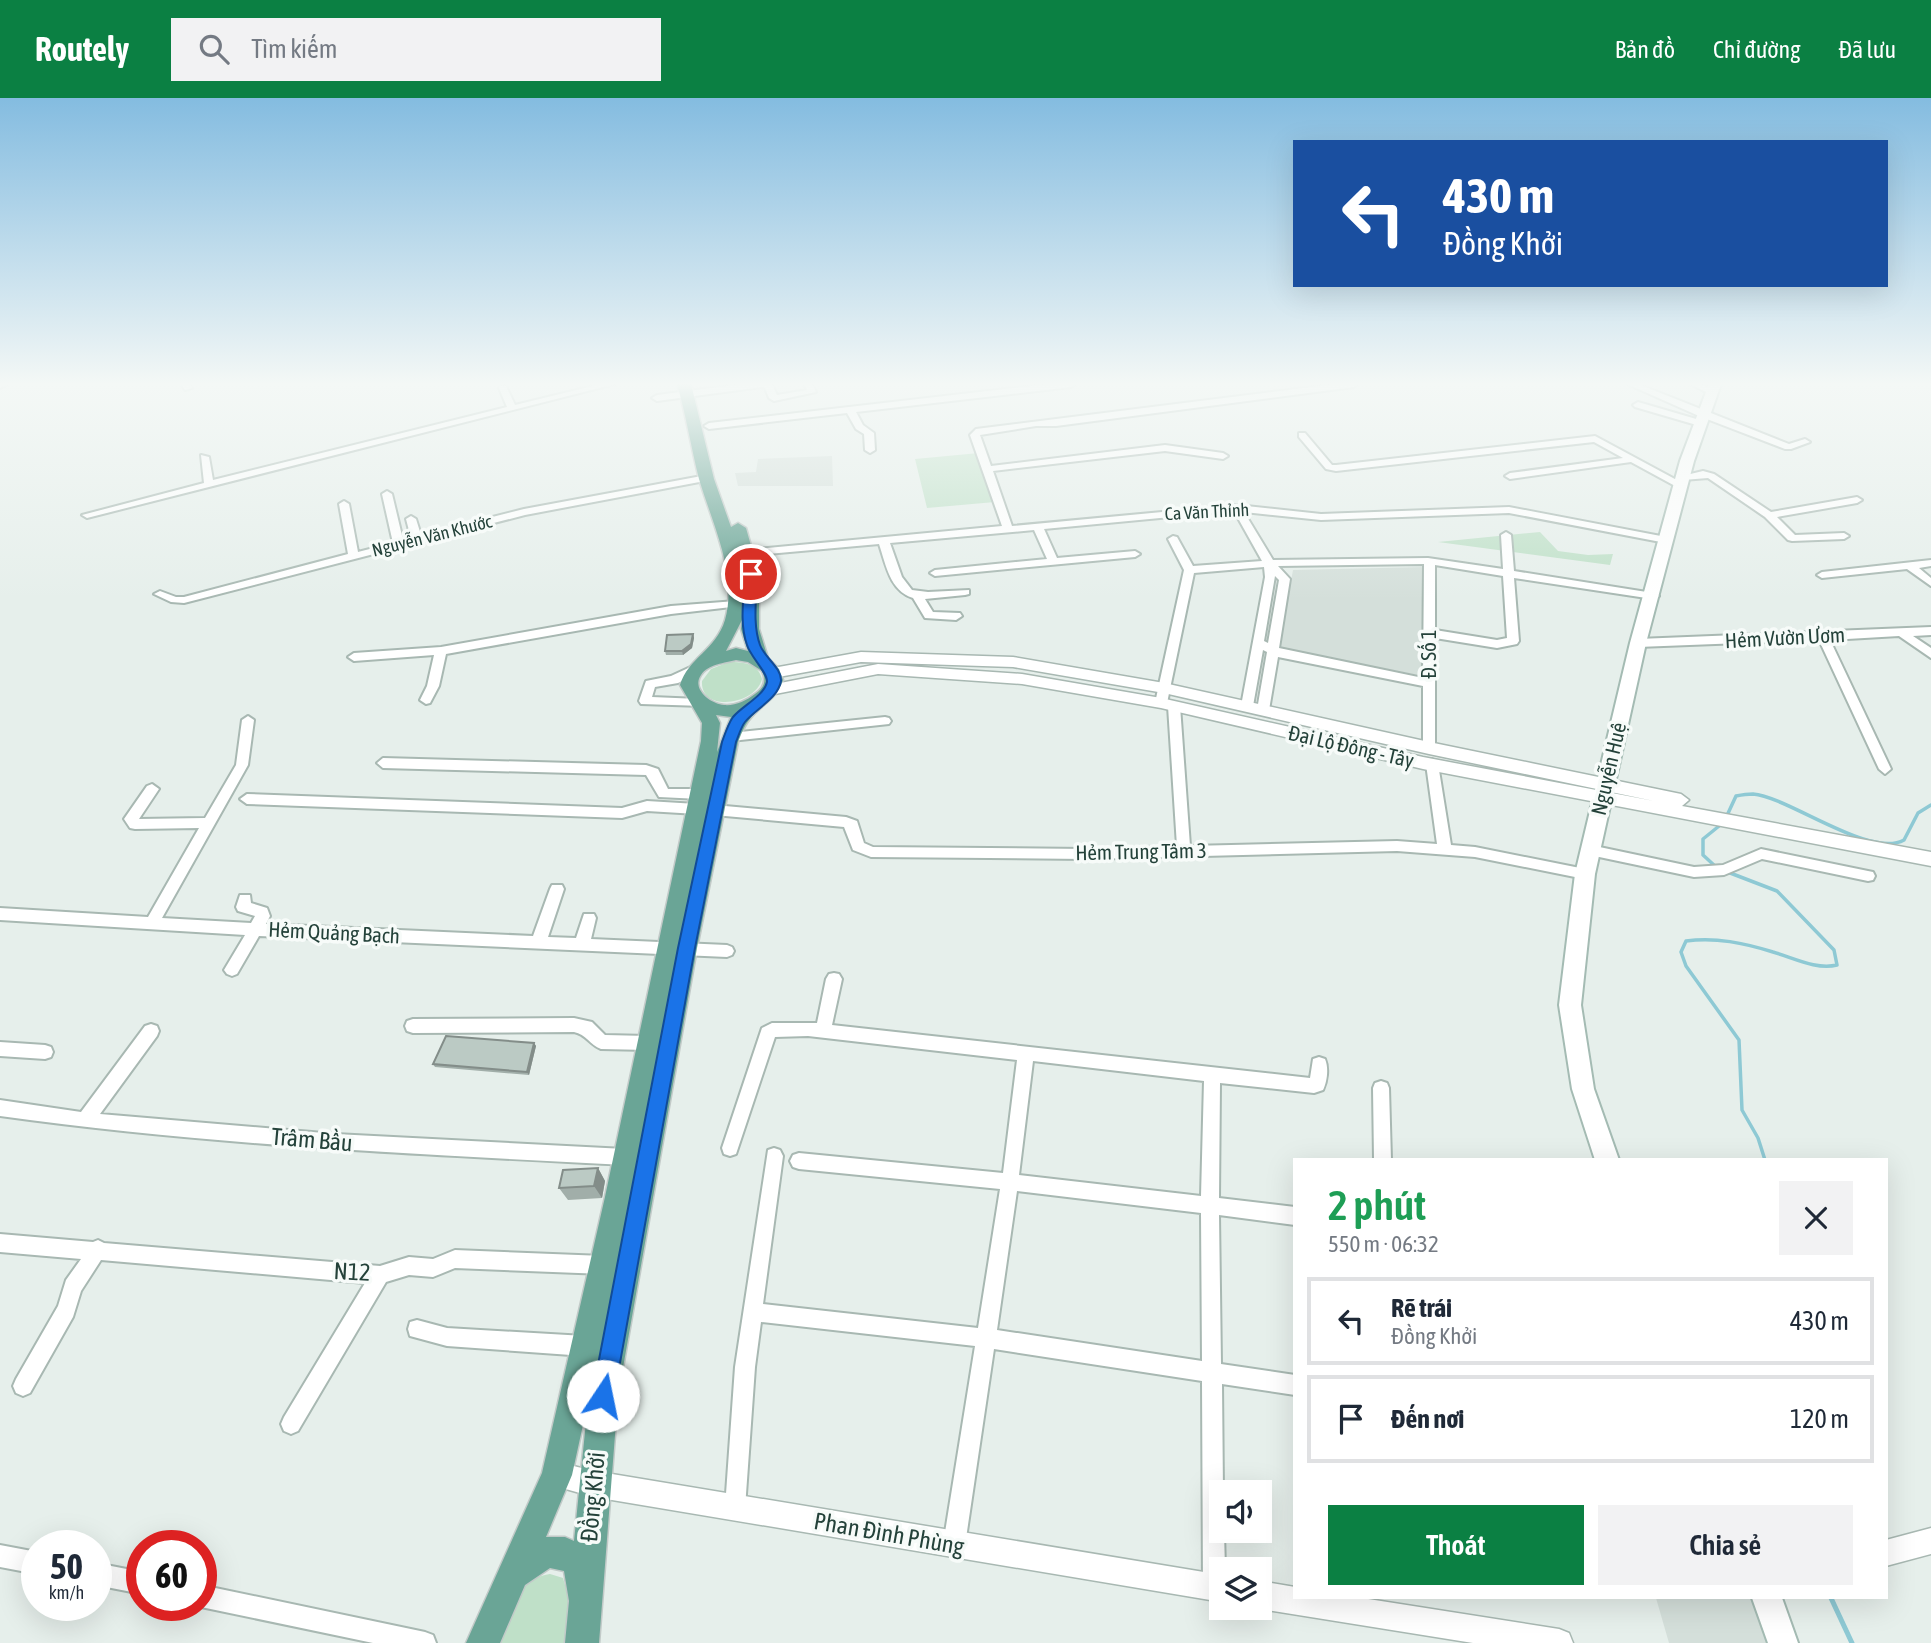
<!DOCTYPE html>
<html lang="vi">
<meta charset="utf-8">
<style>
body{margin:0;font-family:"Asap Condensed",sans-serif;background:#f2f2f3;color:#1f2937;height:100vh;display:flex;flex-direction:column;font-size:26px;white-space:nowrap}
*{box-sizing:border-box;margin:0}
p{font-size:23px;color:#747a83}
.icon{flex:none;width:38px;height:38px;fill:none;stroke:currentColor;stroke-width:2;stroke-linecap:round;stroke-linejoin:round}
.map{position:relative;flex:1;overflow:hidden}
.panel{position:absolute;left:1293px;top:1060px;width:595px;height:441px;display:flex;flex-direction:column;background:#fff;border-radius:0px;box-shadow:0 7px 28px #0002}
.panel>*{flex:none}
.guide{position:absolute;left:1293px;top:42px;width:595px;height:147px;border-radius:0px;box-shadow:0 7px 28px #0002;background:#1a4fa0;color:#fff;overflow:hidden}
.buttons{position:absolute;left:1209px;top:1382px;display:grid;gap:14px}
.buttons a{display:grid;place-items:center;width:63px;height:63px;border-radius:0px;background:#fff;box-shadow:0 7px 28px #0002;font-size:35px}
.speed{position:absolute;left:21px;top:1432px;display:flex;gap:14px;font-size:35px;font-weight:700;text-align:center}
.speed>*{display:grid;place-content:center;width:91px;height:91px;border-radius:50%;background:#fff;box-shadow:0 7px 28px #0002;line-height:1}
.speed small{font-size:18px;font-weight:400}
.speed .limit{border:10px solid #d22;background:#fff;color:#111}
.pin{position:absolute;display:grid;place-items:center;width:60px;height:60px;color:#fff;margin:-30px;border:4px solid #fff;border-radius:50%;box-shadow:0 2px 7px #0007}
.me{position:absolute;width:77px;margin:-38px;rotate:11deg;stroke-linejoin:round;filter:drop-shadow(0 0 5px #0008)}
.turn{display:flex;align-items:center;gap:24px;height:147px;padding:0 35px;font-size:32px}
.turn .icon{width:91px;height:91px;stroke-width:2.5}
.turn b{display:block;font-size:49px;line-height:60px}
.round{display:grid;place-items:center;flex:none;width:74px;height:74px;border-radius:0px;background:#f2f2f3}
.head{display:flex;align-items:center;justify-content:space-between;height:119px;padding:0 35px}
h1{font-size:42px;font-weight:600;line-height:52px;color:#1e9e55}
.primary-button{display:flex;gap:14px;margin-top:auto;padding:14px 35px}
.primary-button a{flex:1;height:80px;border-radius:0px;background:#0b8043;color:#fff;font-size:28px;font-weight:600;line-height:80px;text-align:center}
.primary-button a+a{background:#f2f2f3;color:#1f2937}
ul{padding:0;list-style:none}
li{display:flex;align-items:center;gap:21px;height:88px;margin:0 14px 10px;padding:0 21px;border:4px solid #e0e1e3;border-radius:0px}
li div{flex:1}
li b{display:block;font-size:26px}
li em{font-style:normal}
header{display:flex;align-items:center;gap:42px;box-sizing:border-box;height:98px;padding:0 35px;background:#0b8043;color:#fff}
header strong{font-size:33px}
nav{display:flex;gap:38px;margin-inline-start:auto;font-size:24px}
.search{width:490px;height:63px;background:#f2f2f3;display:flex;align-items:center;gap:18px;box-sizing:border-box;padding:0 24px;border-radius:0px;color:#747a83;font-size:26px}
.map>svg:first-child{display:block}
</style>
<header>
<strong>Routely</strong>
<div class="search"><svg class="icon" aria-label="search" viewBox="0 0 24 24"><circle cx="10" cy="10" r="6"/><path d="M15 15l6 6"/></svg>Tìm kiếm</div>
<nav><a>Bản đồ</a><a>Chỉ đường</a><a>Đã lưu</a></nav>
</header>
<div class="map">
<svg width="1931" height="1545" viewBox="0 0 1931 1545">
<rect width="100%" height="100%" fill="#e6efeb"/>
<!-- built -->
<path fill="#d4dfda" d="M832 358 833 388H738L735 375 756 374 758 361Z
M1424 469 1423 578 1279 550 1293 472Z
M1656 1500H1757L1773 1545H1669Z"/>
<!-- green -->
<path fill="#bfe0c8" d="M979 355 995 404 927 410 915 361Z
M1540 434 1558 453 1588 457 1613 456 1610 467 1438 444Z
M729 564C743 564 758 565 762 581 756 607 700 615 702 583L711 571Z
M550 1476 563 1480 569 1501 565 1545H496C508 1517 516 1480 550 1476Z"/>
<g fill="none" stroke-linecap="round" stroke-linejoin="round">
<!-- stream-far1 -->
<path stroke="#8ec9d4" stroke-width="3.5" d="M1715 768 1703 757V741L1724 724 1736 698C1741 697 1747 696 1753 696 1789 699 1870 761 1904 742L1918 715 1931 707
M1725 773 1777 793 1834 852 1837 867C1816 872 1794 860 1773 854 1744 845 1716 839 1686 843L1681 854 1686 868 1739 942 1742 1012 1758 1040 1765 1062"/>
<!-- stream -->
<path stroke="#8ec9d4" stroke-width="5" d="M1831 1500 1852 1545"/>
<!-- minor casing -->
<g stroke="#a8b8b2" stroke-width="4">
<path id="minor" d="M0 286H7L0 290Z
M181 286H189L192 290 185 292Z
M601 286H615L87 420 82 417 204 385 201 357 209 359 213 382 507 309 499 290 500 288H506L515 307Z
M743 286H772L777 297 807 292 804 286H812L816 294 774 303 769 300 765 290 762 289 657 303 652 300 657 297Z
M1049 286H1075L1071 289 856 314 863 327 874 335 875 352 870 355 865 352 864 336 856 331 847 315 709 331 704 328 709 325Z
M1335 286H1358L1354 289 1056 328H1036L980 337 991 368 1165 347 1223 355 1228 358 1223 361 1165 353 993 373 1012 428 1237 407 1321 416 1509 409 1666 439 1671 442 1666 445 1509 415 1321 422 1244 414 1273 462 1428 460 1503 471 1501 437 1506 434 1511 437 1514 473 1653 495 1659 498 1653 501 1514 480 1519 543 1517 546 1497 550 1435 540V650L1429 654 1423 650V588L1278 559 1269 612 1263 616 1257 612 1267 554 1263 552 1253 608 1247 612 1243 611 1241 608 1265 479 1264 469 1194 475 1167 605 1161 609 1157 608 1155 605 1184 472 1168 441 1173 438 1177 439 1193 468 1262 463 1234 413 1044 431 1057 460 1135 453 1140 456 1135 459 935 478 930 475 935 472 1047 461 1034 432 890 445 902 479 912 492 928 494 969 492V496L965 497 925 501 933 514 960 515 962 518 956 522 925 520 913 500C890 493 886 467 879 446L746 458 741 455 746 452 1002 428 970 337 976 331ZM1424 466 1423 580 1279 550 1290 481 1278 468ZM1435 467 1503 478 1507 540 1497 542 1435 532ZM1275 478 1279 482 1268 545 1264 543Z
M1627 286H1638L1789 346 1805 341 1810 344 1791 351H1785L1699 318Z
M1690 286H1701L1715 293 1708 295Z
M1638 304 1703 323 1705 325 1700 328 1635 309 1633 307Z
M1299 335H1305L1332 367H1336L1595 338 1686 387 1677 389 1631 364 1510 381 1505 378 1510 375 1623 360 1594 344 1336 373 1326 371 1299 339Z
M1703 373 1714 376 1771 414 1857 399 1862 402 1857 405 1777 419 1795 437 1844 435 1849 438 1844 441 1792 443 1788 442 1765 419 1708 380 1683 382 1678 379Z
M707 377 712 380 710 382 525 417 184 505 171 504 154 496 160 493 176 499H184L348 456 339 406 344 403 349 406 358 454 393 445 382 396 387 393 392 396 403 442 411 440 406 421 411 418 416 421 421 437 524 411Z
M1931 462V468L1919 470 1931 480V488L1907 471 1822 480 1817 477 1822 474Z
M736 503 740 504V508L671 516 446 556 439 588 430 605 426 606 420 602 427 588 434 557 354 563 348 559 354 555 441 549 671 508Z
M1931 529V537L1913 538 1931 550V560L1899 538 1830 542 1891 671 1885 676 1879 671 1819 542 1638 549 1632 545 1638 541Z
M697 566 701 567V573L678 585 655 589 652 599 699 601 703 602 705 605 703 608 641 606 639 603 646 583 671 578Z
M1174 604 1180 608 1190 748 1397 743 1437 746 1426 666 1432 661 1438 666 1451 747 1475 749 1590 772 1592 776 1590 780 1585 781 1475 759 1397 753 1086 761 871 759 853 752 844 729 714 717 707 712 714 707 846 719 857 723 864 745 873 749 1086 751 1177 748 1168 608Z
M248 618 254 622 248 667 162 820 251 825 255 818 238 813 236 809 240 797H250L251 805 267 810 270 818 266 826 533 838 550 791 552 787H562L564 791 548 839 576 840 584 816H594L596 820 591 841 727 847 732 849 734 853 732 857 727 859 259 838 237 876 232 878 227 876 224 872 245 837 0 822V810L148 819 199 730 135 731 130 730 124 721 147 688 152 686 159 691 139 721 205 720 236 667 242 622Z
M885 619 889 620 891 623 889 626 731 643 725 639 731 635Z
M383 660 646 667 658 671 668 691H700L707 696 700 701 659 699 646 677 383 670 377 665Z
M247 696 622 710 647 703 697 706 704 711 697 716 647 713 622 720 247 706 240 701Z
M1590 747 1694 769 1723 767 1761 751 1868 773 1873 774 1875 778 1873 782 1868 783 1762 761 1724 777 1694 779 1585 756 1583 752 1585 748Z
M834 875 839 876 842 881 832 927 1310 980 1313 961 1319 959 1325 961C1329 970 1327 984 1323 992L1314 995 1220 985 1219 1100 1295 1109V1127L1219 1117 1221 1266 1295 1277V1297L1222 1286 1223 1395H1222V1433H1224L1225 1472H1222V1497L1214 1500 1206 1497 1203 1489 1202 1283 994 1251 965 1447 961 1454 954 1458 947 1454 943 1447 975 1248 761 1224 755 1269 745 1410 742 1417 735 1420 728 1417 725 1410 735 1269 768 1052 774 1050 780 1052 783 1058 763 1206 978 1230 1000 1091 799 1071 793 1069 790 1063 793 1057 799 1055 1003 1075 1017 962 808 938 775 939 736 1056 730 1058 724 1056 722 1050 762 930 772 925H817L826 881 829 876ZM1033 963 1204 983 1201 1098 1019 1077ZM1017 1093 1201 1115 1202 1263 997 1232Z
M574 920 592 924 605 937 648 938 654 940 656 945 654 950 648 952 601 951C590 947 586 936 574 934L413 935 407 933 405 928 407 923 413 921Z
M151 926 157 928 159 933 157 938 100 1016 335 1036 625 1051 631 1053 634 1059 631 1065 625 1067C416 1056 207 1047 0 1018V1002L81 1014 145 928Z
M0 944 45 947 51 949 53 954 51 959 45 961 0 958Z
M1381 983 1387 985 1389 990 1391 1062H1374L1373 990 1375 985Z
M0 1136 93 1144 98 1142 104 1145 380 1168 409 1159 433 1161 455 1152 604 1158 610 1161 613 1167 610 1173 604 1176 455 1170 433 1179 409 1177 386 1184 298 1333 291 1336 284 1333 281 1326 284 1319 365 1185 101 1162 81 1193 73 1219 30 1295 23 1298 16 1295 13 1288 16 1281 58 1208 66 1182 81 1161 0 1154Z
M417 1222 447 1230 585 1238 592 1241 595 1248 592 1255 585 1258 447 1248 410 1238 408 1231 410 1224Z
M0 1447 37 1454V1476L0 1469Z
M96 1465 142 1474V1496L96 1487Z
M201 1487 425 1534 433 1537 436 1545H373L201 1509 196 1507H201Z"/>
</g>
<!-- tertiary casing -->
<g stroke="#a8b8b2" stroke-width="3">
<path id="tertiary" d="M861 554 1013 559 1164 585 1429 644 1681 696 1689 702 1682 708 1931 754V768L1423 671 1161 610 1022 586 878 576 770 597 762 592 770 587 878 566 1022 576 1161 600 1423 659 1654 703 1429 656 1164 595 1013 569 861 564 773 580 766 575 773 570Z
M557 1364 594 1373 1222 1477V1504L594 1399 548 1386 544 1377 548 1368Z
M1931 1430V1456L1886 1468V1442Z
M1260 1483 1295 1489V1500H1362L1559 1531 1569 1535 1573 1545H1473L1260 1511Z"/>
</g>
<!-- secondary casing -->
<g stroke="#a4bbb3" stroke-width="4">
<path id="secondary" d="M1709 286H1721L1694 363 1646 545 1595 776 1581 907 1594 991 1619 1062H1595L1572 991 1559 907 1575 776 1630 545 1680 363Z
M1752 1500H1782L1798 1545H1768Z"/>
</g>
<!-- primary casing -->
<g stroke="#c2cac8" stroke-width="3">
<path id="primary" d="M677 286H691L714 381 731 429 738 425 746 430 759 476V531L768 560 779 571 783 582C777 601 760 607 749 622 744 628 741 637 738 644L697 850 618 1298 599 1545H565L569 1503 564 1473 550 1470 525 1487 500 1545H466L542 1375 605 1099 701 643 702 625 680 587C688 560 716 552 725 522 738 476 712 425 699 381 691 349 686 317 677 286ZM742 522 741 531 748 553 736 550 726 553ZM736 562 748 564 762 573C767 583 764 590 755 596 746 603 735 608 724 607 711 606 691 591 701 577 708 566 725 565 736 562ZM716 617 731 619 717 654 720 625ZM588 1304 574 1443 565 1439H546L572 1377Z"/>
</g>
<!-- minor -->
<use href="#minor" fill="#fff" fill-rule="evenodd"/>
<!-- tertiary -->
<use href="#tertiary" fill="#fff" fill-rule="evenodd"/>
<!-- secondary -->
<use href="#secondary" fill="#fff" fill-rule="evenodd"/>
<!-- primary -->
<use href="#primary" fill="#6aa596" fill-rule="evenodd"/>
</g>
<!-- wall -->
<path fill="#a1aea9" d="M693 536 694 540 692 550 683 557H666L665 553Z
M534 945 536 948 529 977 435 969 433 966Z
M598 1070 605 1083 602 1100 568 1102 559 1090Z"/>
<!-- shaded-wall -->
<path fill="#838d89" d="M693 536 694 540 692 550 683 557 682 553Z
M534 945 536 948 529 977 527 974Z
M598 1070 605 1083 602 1100 594 1088Z"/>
<!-- building -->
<path fill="#bbcac4" stroke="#838d89" stroke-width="2" d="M693 536 691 546 682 553H665L667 537Z
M446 938 534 945 527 974 433 966Z
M598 1070 594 1088 559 1090 563 1072Z"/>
<!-- sky -->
<linearGradient id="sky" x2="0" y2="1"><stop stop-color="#84bce0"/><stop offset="0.57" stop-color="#f4f8f6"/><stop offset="1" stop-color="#f4f8f6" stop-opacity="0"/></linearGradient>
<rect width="1931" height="502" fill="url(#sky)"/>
<!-- route -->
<path fill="#1a73e8" stroke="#114b97" stroke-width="2" d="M751 472 757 476C757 498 752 525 760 547 764 559 782 570 781 583 778 601 755 611 745 624 741 629 739 637 736 644L695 850 614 1298 611 1306 603 1309 595 1306 592 1298 678 850 722 644C725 636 728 626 733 619 742 608 764 598 767 584 768 575 750 558 747 547 739 525 744 498 745 476Z"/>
<g text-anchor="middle" stroke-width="7" stroke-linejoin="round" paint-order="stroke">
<!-- far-street labels -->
<g font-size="18" fill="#24423a" stroke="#f7fbf9">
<text transform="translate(1207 414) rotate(-3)" y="6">Ca Văn Thỉnh</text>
<text transform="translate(432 438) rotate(-14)" y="6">Nguyễn Văn Khước</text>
</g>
<!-- street labels -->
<g font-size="21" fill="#24423a" stroke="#f7fbf9">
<text transform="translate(1785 540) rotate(-3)" y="7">Hẻm Vườn Ươm</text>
<text transform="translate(1429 556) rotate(-90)" y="7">Đ. Số 1</text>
<text transform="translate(1351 649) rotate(13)" y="7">Đại Lộ Đông - Tây</text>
<text transform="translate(1609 671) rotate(-77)" y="7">Nguyễn Huệ</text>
<text transform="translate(1141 754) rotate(-1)" y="7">Hẻm Trung Tâm 3</text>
<text transform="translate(334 835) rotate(3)" y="7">Hẻm Quảng Bạch</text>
</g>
<!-- near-street labels -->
<g font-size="24" fill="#24423a" stroke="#f7fbf9">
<text transform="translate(312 1042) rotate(5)" y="8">Trâm Bầu</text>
<text transform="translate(352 1174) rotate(3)" y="8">N12</text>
<text transform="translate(593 1399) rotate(-85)" y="8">Đồng Khởi</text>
<text transform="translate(889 1436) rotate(10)" y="8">Phan Đình Phùng</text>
</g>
</g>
</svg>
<div class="buttons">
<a><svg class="icon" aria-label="sound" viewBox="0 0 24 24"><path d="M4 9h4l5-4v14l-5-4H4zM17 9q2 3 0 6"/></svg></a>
<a><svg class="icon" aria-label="layers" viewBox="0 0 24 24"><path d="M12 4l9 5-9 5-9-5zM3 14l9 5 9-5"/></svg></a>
</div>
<div class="speed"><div>50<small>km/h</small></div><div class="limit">60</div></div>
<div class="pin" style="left:751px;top:476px;background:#d93025"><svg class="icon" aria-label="arrive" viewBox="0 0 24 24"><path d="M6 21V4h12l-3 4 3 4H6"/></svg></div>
<svg class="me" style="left:603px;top:1298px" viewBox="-20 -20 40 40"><circle r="19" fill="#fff"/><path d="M0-13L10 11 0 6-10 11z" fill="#1a73e8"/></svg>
<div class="guide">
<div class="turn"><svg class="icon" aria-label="left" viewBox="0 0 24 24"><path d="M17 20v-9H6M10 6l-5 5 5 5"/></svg><div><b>430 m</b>Đồng Khởi</div></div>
</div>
<section class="panel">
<div class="head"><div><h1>2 phút</h1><p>550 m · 06:32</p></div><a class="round"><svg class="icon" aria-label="close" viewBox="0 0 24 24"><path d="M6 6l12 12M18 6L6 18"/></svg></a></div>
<ul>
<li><svg class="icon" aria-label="left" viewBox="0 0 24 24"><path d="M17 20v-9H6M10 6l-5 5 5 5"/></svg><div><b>Rẽ trái</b><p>Đồng Khởi</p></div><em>430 m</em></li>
<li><svg class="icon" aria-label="arrive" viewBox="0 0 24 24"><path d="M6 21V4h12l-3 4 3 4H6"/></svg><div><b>Đến nơi</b></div><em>120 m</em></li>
</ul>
<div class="primary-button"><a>Thoát</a><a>Chia sẻ</a></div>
</section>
</div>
